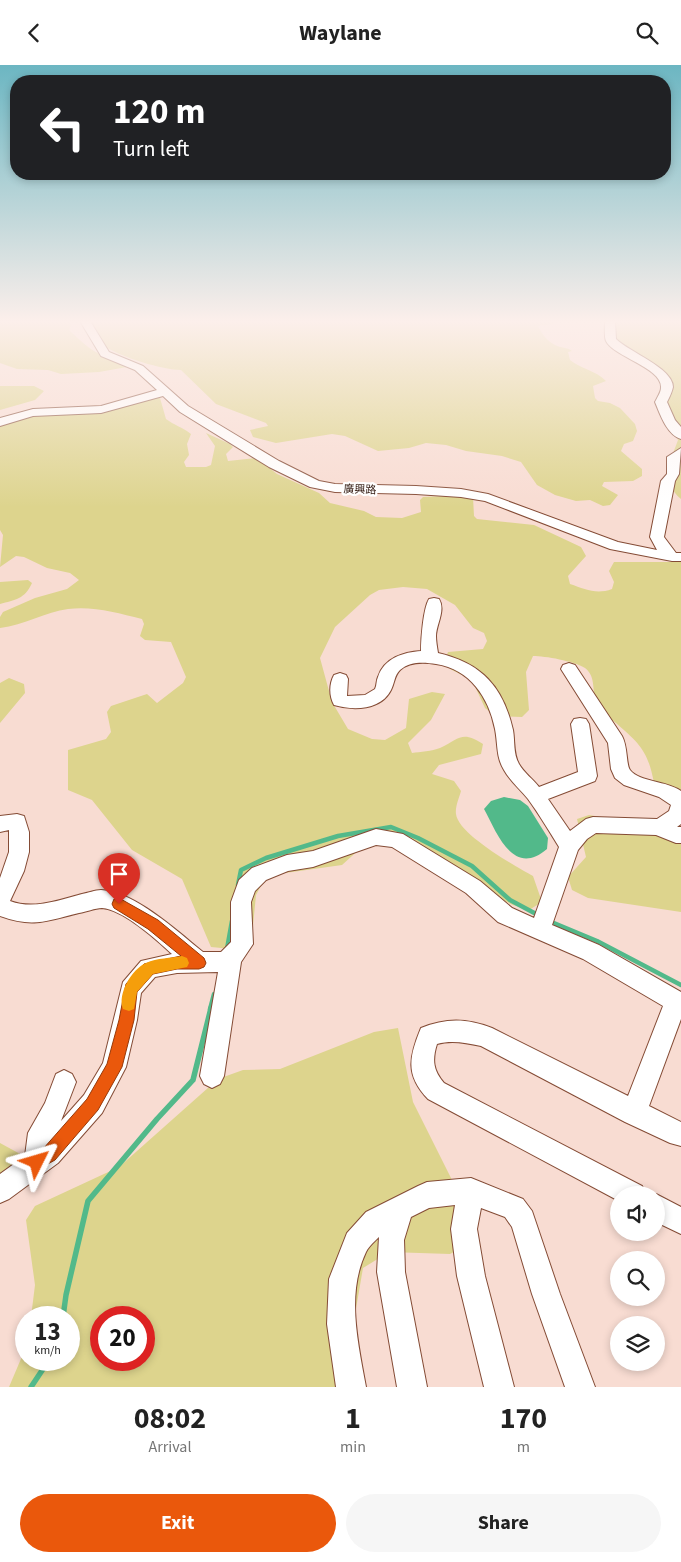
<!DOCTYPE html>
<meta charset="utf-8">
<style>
body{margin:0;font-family:"Source Sans 3","Noto Sans TC",sans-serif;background:#f6f6f6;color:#222;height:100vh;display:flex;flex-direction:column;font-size:19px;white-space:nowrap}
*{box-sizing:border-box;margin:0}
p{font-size:16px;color:#767676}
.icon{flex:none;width:28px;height:28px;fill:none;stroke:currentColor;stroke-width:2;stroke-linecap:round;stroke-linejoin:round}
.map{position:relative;height:1322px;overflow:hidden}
.side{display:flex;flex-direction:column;background:#fff;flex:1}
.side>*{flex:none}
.guide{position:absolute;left:10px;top:10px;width:661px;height:105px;border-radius:20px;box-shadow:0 2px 8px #0003;background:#202124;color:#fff;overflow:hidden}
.fabs{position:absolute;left:610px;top:1121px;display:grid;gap:10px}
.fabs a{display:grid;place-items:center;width:55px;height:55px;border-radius:50%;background:#fff;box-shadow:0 2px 8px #0003;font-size:25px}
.speed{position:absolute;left:15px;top:1241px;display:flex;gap:10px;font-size:25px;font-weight:700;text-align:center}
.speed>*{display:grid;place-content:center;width:65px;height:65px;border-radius:50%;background:#fff;box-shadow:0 2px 8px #0003;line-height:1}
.speed small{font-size:12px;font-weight:400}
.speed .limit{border:8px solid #d22;background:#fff;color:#111}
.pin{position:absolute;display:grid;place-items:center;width:42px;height:42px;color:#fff;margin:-51px -21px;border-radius:50% 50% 50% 0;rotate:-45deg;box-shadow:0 0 5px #0007}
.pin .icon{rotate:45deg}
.me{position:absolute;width:55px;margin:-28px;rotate:50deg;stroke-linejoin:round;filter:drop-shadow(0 0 4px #0008)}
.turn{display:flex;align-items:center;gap:18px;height:105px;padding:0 20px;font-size:22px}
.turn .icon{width:65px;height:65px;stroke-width:2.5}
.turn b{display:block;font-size:35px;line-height:42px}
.eta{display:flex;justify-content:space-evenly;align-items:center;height:85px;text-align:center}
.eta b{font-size:30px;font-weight:700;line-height:35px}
.action{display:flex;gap:10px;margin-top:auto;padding:10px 20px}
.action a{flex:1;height:58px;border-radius:30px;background:#ea580c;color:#fff;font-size:20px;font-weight:700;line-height:58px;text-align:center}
.action a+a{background:#f6f6f6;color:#222}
header{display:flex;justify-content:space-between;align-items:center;height:65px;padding:0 20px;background:#fff;font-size:22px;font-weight:700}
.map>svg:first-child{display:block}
</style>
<header><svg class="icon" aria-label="back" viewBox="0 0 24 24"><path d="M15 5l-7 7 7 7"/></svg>Waylane<svg class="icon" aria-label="search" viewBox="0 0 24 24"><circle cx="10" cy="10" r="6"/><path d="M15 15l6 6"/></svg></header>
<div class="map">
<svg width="681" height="1322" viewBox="0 0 681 1322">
<rect width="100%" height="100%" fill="#f8dcd2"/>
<!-- green -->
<path fill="#ddd48d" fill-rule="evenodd" d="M0 256H69L71 261 69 265C79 274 89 285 102 290 111 295 121 294 127 302L99 307 61 309 48 305 17 304 0 298Z
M88 256H556L552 259 538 261C542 269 547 276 555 280 561 283 567 282 572 286L568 287 570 295C581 304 595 305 606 316L593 321 595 333 598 336 610 338 620 343 635 359 637 366 633 376 624 379 621 386 642 404V411L633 416 604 417 602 421 618 430 610 440 603 441 590 435 576 436 555 430 537 420 521 397 502 391 466 386 446 380 426 378 409 383 378 386 345 371 332 369 276 378 253 372 250 365 268 361 266 358 216 339 181 305C163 305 121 292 106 282 98 277 93 265 88 256Z
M622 256H681V434C659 415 670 398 678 375L661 342 668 318 611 272 616 259Z
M0 321H34L44 326 35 335 0 345Z
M154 332 160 333 166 354C174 360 182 362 191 369L187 379 189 390 184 397 186 402H206L211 400 215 381 206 368 230 379 233 382 226 389 228 396 257 393 277 409 319 428 330 438 364 446 376 452 402 453 421 447 420 435 423 432 469 430 473 432 474 451 477 454 534 460 581 482 586 491 568 511 570 519C585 524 596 530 612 524L614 517 609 506 614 497H681V735L654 718C648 686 640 679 616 658 609 652 601 647 597 639 591 627 597 612 585 603 574 596 545 591 533 591L526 607 529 645 522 652 495 651 485 643 472 615 450 604 445 595 448 587 483 584 487 576 484 568 473 563 455 540 427 524 403 522 379 525 370 530 335 562 320 593 332 637 348 664 372 674 385 675 406 663 409 634 432 627 445 629 431 655 408 678 412 688C420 687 432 686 440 683 459 674 462 665 483 679L481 689 439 700 432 709 454 716 461 726C459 733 455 742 456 749 458 769 515 801 533 811L542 837 529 845 513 840 437 804 403 775 372 773 342 800 278 809 263 817 256 830 252 871 243 885 211 882 182 814 132 785 92 735 68 725V685L106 674 111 667 107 647 111 641 147 629 157 638 183 618 186 612 171 577 145 575 140 571 144 559 142 554C117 548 94 541 68 544 46 547 24 560 0 563V552L3 547 35 533 67 524 79 515 70 508 47 503 24 492 16 491 0 502 3 470 0 465V357C38 347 79 351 118 343 130 341 142 334 154 332Z
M28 515 32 518C25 534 15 535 0 539V517Z
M9 613 24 619 25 628 0 658V618Z
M589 750 679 765 681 762V847L588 833 572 825 568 812 586 792 577 754Z
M398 963 413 1037 458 1127 464 1182 450 1189 389 1187 363 1203 348 1290 350 1322H9L26 1282V1295H69V1252H31L35 1220 26 1155 35 1141 119 1102 218 1014 243 1005 280 1004 374 967ZM101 1252H144V1295H101Z
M0 1078 22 1090 24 1109 0 1131Z"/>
<!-- water -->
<path fill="#52b98a" d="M504 732 520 735 528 741 548 773 547 784C513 813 497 768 484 744L491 736Z"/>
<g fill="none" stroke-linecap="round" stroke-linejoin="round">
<!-- stream-far1 -->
<path stroke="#52b98a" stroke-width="4.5" d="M238 820 241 805 266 793 338 771 391 762 418 773 472 801 510 835 538 850
M549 856 597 876 681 920
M227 884 232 856
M210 944 214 929"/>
<!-- stream -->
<path stroke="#52b98a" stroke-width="5.5" d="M63 1252 66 1230 88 1136 157 1054 193 1015 211 943
M31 1322 49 1295"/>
<!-- minor casing -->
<g stroke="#844b35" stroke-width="2">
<path id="minor" d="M80 256H90L109 287 143 301 188 341 279 396 319 416 335 419 416 421 461 424 488 429 618 477 657 485 650 472 661 416 667 409V392L681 383 679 409 675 416 664 472 676 488H681V496H672L610 484 485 436 461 432 416 429 335 427 310 422 269 402 180 347 163 331 101 348 33 351 0 361V353L33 344 101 341 157 325 135 305 101 291Z
M605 256H615L616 274C629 287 673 303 673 322 672 327 669 333 667 337L675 355 681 362V374C667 370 660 349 655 337 657 333 661 327 661 323 663 303 614 292 606 276 604 271 605 262 605 256Z
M434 533 439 534C446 545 436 560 436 571 436 576 437 582 438 588 481 598 503 621 513 665 515 676 513 689 519 699 524 708 533 714 539 722L578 707 571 659 574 654 580 653 586 654 589 659 597 711 595 716 548 734 570 766 586 754 593 752 657 754 669 746 671 740 659 732 624 720 615 713 611 704 608 678 561 604 563 600 569 598 575 600 622 671C628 682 626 700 630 705 639 717 668 716 681 726V759L677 762H681V778H676L656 770 596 768 587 774 578 785 552 860 599 880 681 927V954L649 1041 681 1057V1081L670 1078 625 1057 481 981C466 978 452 975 437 979 432 995 433 1005 444 1018L642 1121 646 1130H619V1136L428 1034C405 1010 409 992 421 963 445 953 467 953 492 963L628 1031 663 941 583 894 498 857 466 828 392 782 376 780 313 802 288 806 266 815 255 826 251 837 253 879 241 897 224 1011 220 1019 212 1023 204 1019 200 1011 218 907 177 908 155 912 141 928 137 955 126 1002 102 1048 58 1098 9 1134 0 1138V1109L25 1091 28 1068 45 1038 56 1009 64 1005 72 1009 76 1017 61 1056 84 1030 103 998 123 917 141 896 172 889C157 875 122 844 102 843 95 843 86 847 79 848 46 856 33 863 0 851V813L9 787V765L0 767V751L17 749 24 751 29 767V787L24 806 10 836C34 845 59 835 82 829 88 828 95 825 101 825 134 826 178 867 203 887H221L231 877V837L239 815 252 803 287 790 313 786 376 764 403 769 480 816 512 843 534 853 559 782C549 766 539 749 528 734 520 724 510 716 504 705 496 692 498 679 495 664 489 633 470 604 436 599 424 597 410 596 400 605 394 611 395 617 391 625 381 645 354 646 334 640 329 631 329 619 334 610L340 608 346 610 348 614 347 631 365 630 375 624C377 620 376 616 378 612 384 593 404 587 421 586 421 575 423 544 429 534Z
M471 1113 523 1134 532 1146 560 1229 595 1322H565L532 1229 512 1162 505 1152 481 1143 477 1164 485 1211 514 1322H484L457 1211 451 1164 455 1140 429 1143 411 1152 404 1175 405 1207 427 1322H397L377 1207 379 1172C375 1176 369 1181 366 1187 346 1229 358 1278 366 1322H336L327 1259 329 1214 347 1168 366 1147 418 1121 427 1117Z
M656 1129 681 1142V1169L656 1157V1130H653Z"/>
</g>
<!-- minor -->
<use href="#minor" fill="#fff" fill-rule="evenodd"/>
</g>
<!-- sky -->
<linearGradient id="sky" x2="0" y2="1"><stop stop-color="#6cb6c2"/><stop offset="0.58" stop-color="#fcefeb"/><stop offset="1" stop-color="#fcefeb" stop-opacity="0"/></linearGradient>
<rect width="681" height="442" fill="url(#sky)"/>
<!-- route -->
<path fill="#ea580c" stroke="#983908" d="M119 833 158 855 204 893 206 898 204 902 199 904H177L153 909 137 927 134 955 122 1002 98 1045 55 1095 37 1105 31 1103 29 1097 31 1091 43 1084 87 1034 107 999 119 955 126 919 144 899 181 891 148 864 114 843 112 839 114 834Z"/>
<!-- slow -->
<path fill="#f59e0b" d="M182 891 187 893 189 898 187 902 153 909 137 927 134 944 129 946 123 944C117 929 132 904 146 898 157 893 171 893 182 891Z"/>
<g text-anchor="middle" stroke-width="4.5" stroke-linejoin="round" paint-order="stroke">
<!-- far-street labels -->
<g font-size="11" fill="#311910" stroke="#fff">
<text transform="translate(360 424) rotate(2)" y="4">廣興路</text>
</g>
</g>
</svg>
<div class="fabs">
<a><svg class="icon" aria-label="sound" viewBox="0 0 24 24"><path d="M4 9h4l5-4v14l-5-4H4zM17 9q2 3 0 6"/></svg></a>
<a><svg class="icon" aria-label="search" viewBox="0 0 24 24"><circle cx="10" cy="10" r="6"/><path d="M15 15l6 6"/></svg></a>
<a><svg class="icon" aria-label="layers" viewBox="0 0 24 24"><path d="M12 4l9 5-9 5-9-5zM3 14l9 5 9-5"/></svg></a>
</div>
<div class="speed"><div>13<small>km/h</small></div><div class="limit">20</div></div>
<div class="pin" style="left:119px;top:839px;background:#d93025"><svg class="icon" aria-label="arrive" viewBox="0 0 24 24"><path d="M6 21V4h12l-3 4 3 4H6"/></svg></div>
<svg class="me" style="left:37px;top:1097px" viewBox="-20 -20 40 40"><path d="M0-17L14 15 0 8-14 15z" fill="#ea580c" stroke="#fff" stroke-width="4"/></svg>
<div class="guide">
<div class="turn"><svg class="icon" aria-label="left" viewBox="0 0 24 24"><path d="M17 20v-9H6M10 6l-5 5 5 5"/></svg><div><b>120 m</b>Turn left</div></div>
</div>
</div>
<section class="side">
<div class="eta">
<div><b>08:02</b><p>Arrival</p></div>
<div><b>1</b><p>min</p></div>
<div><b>170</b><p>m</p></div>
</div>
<div class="action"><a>Exit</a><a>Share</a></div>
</section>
